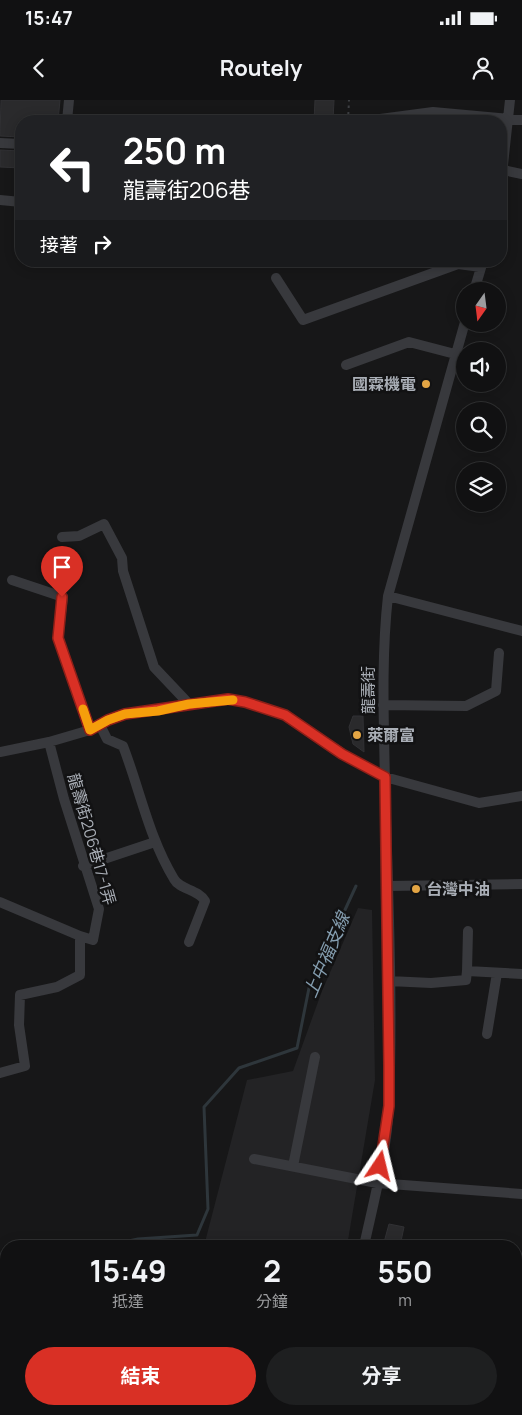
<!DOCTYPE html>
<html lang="zh-TW">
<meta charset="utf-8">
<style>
body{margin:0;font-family:Manrope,"Noto Sans TC",sans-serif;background:#1e1f20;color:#f1f3f6;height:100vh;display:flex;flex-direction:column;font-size:19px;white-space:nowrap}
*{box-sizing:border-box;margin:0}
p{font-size:16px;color:#9c9d9f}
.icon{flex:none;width:28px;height:28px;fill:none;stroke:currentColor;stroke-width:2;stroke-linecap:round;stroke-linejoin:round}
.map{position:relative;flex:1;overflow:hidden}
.drawer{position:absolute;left:0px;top:1140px;width:522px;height:175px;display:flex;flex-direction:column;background:#111112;border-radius:20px 20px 0 0;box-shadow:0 2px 12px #0003,0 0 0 1px #303132}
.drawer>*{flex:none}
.banner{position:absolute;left:15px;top:15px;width:492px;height:152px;border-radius:20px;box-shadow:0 2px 12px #0003,0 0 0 1px #303132;background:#202124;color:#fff;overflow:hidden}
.needle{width:32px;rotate:194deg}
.tools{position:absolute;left:456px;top:182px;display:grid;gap:10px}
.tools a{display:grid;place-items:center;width:50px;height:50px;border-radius:50%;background:#111112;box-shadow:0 2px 12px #0003,0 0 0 1px #303132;font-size:25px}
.pin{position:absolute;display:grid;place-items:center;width:42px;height:42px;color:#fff;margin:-51px -21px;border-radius:50% 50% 50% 0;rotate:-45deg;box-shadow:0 0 5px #0007}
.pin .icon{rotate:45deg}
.me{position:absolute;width:55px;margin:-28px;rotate:10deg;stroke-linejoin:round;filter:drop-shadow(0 0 4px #0008)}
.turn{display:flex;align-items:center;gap:18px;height:105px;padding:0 25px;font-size:22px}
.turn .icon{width:65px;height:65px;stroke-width:2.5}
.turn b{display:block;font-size:35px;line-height:42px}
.then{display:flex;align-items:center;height:48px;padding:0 25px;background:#0003;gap:10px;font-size:19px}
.eta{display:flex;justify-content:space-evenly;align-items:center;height:85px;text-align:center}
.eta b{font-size:30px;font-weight:700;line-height:35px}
.primary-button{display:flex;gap:10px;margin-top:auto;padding:10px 25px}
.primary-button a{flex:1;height:58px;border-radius:30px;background:#d93025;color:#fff;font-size:20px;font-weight:700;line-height:58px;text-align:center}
.primary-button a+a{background:#1e1f20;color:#f1f3f6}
.status{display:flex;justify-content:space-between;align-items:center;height:35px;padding:0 25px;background:#111112;direction:ltr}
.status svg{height:14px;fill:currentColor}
header{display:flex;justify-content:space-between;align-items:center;height:65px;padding:0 25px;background:#111112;font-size:22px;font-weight:700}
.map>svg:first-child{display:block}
</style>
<div class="status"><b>15:47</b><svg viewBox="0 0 49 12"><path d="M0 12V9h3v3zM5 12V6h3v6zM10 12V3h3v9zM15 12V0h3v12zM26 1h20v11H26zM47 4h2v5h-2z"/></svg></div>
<header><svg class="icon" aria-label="back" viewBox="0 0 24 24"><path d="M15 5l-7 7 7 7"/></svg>Routely<svg class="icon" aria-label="person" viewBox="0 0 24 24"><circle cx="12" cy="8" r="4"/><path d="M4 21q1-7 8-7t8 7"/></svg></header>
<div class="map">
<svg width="522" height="1315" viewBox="0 0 522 1315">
<rect width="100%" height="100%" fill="#171718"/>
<!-- built -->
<path fill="#232325" d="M358 808 372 810 375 980 347 1146H204L247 980 293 971 322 891Z
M516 1232H522V1315H340L341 1309H516Z
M195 1309H314L312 1315H195Z"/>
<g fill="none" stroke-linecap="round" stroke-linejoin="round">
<!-- stream -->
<path stroke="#2e363b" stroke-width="3" d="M105 1146 138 1139 197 1135 208 1109 204 1007 239 968 297 948 309 888 356 786
M0 1171 6 1169"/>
</g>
<!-- building -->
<path fill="#2a2a2c" stroke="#313134" d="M1 0H60L58 21H21V37L0 36Z
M315 0H334L333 21H314Z
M0 50 21 51V68L0 67Z
M353 616H363L364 652 353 644 349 627Z
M389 1124 404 1127 400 1146H383Z"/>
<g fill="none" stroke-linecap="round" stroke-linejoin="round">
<!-- path -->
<path stroke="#3e4044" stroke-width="2" stroke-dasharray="2.5 4" stroke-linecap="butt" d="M348 21 349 0"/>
<!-- minor -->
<path stroke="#38393d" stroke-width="10" d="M67 21 69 0
M365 21 433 12 522 20
M0 43 21 44
M503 70 522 74
M501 83 510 0
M0 100 21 102
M276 178 303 220 458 164 481 167
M474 191 483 161
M346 265 409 242 455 254
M62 437 79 436 104 424 122 458 123 471 154 567 189 604
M12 480 63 497 58 538 90 630
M388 496 522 531
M383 605 466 606 496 591 499 553
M100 625 107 639 123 646C140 690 149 738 174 779 180 790 198 789 205 801L189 842
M0 652 49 642 90 630 108 620 125 614 229 599 245 602 285 615 343 654 385 677 479 703 522 696
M83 766 155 742
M388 786 522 784
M0 802 80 836
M467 871 468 831
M389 881 431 883 466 880 467 871 522 874
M487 934 497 873
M0 973 25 966 19 925 20 895 57 887 80 875V836L93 840 99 809 64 699 49 642
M254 1059 377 1083 522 1094
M293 1066 315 957
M364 1146C374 1100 387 1052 389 1004 393 899 388 792 385 686 384 623 381 559 388 496L465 222
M516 1165H522
M0 1210 6 1208
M522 1216V1215
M0 1289 6 1288
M118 1309 119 1315
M135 1309 136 1315
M329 1315 331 1309"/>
</g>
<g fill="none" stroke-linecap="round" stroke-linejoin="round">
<!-- route casing -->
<g stroke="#8d1f18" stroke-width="12">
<path id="route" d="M62 497 58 538 90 630 108 620 125 614 228 599 245 602 285 615 342 654 385 677 389 966V1006L380 1066"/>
</g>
<!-- route -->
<use href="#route" stroke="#d93025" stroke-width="9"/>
<!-- slow -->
<path stroke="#f59e0b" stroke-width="9" d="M83 609 90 630 108 620 125 614 158 611 189 604 233 600"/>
</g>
<!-- markers -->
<g fill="#e3a544" stroke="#121213" stroke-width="2">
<circle cx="426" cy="284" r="5"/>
<circle cx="357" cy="635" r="5"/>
<circle cx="416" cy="789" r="5"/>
</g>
<g text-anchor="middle" stroke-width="5" stroke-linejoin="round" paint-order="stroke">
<!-- poi labels -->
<g font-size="16" font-weight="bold" fill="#aaafb7" stroke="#121213" text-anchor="start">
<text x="416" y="290" text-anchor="end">國霖機電</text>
<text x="367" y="641">萊爾富</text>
<text x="426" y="795">台灣中油</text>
</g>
<!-- street labels -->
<g font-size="16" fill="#aaafb7" stroke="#121213">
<text transform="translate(368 590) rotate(-90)" y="6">龍壽街</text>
<text transform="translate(92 739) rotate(74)" y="6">龍壽街206巷17-1弄</text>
</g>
<!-- water labels -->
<g font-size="18" font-style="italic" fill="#849daf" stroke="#121213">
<text transform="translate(327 855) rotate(-67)" y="6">上中福支線</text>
</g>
</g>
</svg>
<div class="tools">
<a><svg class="needle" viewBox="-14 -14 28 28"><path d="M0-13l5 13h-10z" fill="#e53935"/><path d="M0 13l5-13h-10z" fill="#9c9d9f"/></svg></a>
<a><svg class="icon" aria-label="sound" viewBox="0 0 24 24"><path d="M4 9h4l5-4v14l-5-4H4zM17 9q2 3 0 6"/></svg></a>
<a><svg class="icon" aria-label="search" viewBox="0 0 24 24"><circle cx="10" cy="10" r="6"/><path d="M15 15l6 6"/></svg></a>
<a><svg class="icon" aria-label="layers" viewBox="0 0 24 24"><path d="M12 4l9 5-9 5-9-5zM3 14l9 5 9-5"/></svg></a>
</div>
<div class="pin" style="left:62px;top:497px;background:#d93025"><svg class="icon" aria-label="arrive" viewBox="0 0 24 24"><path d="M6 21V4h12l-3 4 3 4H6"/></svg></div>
<svg class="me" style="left:380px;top:1066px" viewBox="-20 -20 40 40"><path d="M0-17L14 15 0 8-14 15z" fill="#d93025" stroke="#fff" stroke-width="4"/></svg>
<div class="banner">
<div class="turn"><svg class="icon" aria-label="left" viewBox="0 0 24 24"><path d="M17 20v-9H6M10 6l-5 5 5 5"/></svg><div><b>250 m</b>龍壽街206巷</div></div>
<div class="then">接著<svg class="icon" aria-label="right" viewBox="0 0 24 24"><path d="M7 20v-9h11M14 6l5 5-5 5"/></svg></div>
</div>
<section class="drawer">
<div class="eta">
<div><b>15:49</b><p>抵達</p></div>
<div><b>2</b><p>分鐘</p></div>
<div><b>550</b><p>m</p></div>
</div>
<div class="primary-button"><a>結束</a><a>分享</a></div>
</section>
</div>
